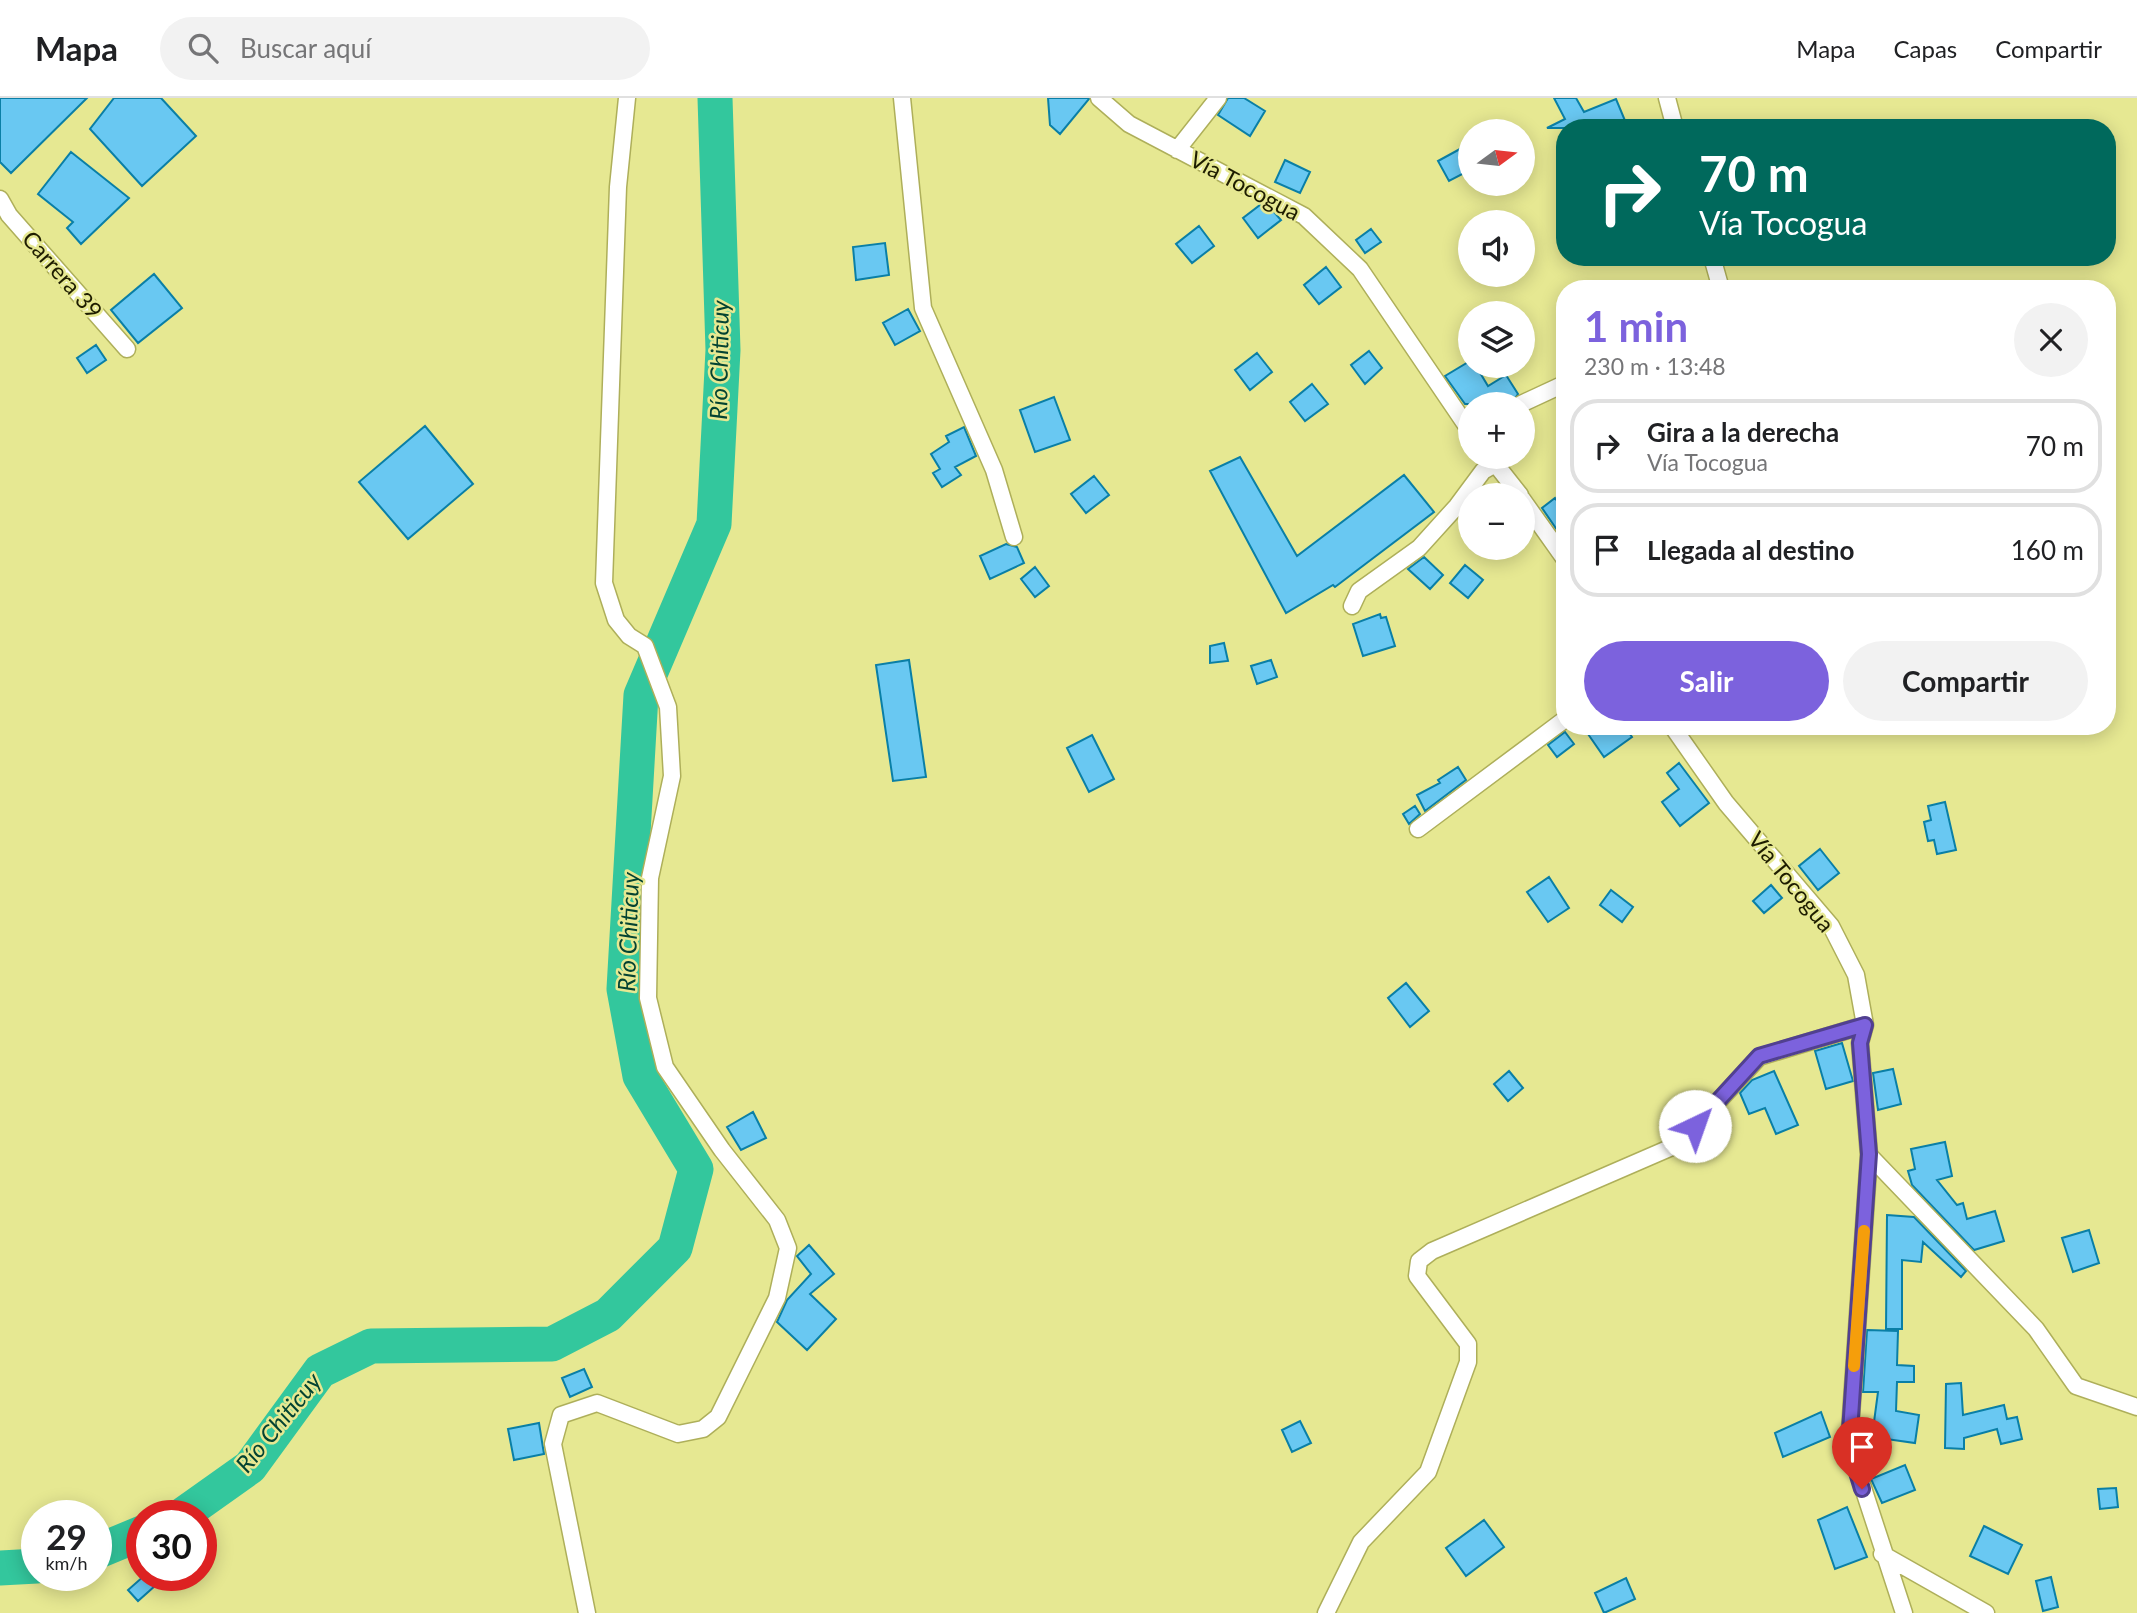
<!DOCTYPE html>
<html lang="es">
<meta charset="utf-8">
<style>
body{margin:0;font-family:Lato,sans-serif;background:#f2f2f2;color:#202124;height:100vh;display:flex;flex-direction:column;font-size:26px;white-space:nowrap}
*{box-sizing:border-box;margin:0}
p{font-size:23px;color:#757577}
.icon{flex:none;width:38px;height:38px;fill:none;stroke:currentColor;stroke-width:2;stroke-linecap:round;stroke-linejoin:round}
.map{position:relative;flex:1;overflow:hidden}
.drawer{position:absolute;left:1556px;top:182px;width:560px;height:455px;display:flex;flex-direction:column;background:#fff;border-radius:28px;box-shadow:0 4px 18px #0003}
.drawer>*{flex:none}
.banner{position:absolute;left:1556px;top:21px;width:560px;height:147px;border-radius:28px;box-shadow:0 4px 18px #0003;background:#00695c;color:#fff;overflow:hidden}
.needle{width:46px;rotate:75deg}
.tools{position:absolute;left:1458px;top:21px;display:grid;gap:14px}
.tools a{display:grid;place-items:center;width:77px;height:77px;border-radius:50%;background:#fff;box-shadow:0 4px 18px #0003;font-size:35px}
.speed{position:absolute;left:21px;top:1402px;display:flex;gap:14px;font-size:35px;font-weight:700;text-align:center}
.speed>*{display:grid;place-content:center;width:91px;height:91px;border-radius:50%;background:#fff;box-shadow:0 4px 18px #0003;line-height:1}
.speed small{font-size:18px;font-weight:400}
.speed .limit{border:10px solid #d22;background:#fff;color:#111}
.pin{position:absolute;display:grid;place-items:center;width:60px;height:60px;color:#fff;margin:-72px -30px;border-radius:50% 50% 50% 0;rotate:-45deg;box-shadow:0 0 7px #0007}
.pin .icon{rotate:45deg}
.me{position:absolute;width:77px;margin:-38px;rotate:42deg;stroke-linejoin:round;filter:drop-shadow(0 0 5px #0008)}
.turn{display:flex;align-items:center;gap:24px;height:147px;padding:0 28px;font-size:32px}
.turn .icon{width:91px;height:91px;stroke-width:2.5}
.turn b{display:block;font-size:49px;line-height:60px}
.round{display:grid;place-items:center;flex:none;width:74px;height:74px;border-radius:37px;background:#f2f2f2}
.summary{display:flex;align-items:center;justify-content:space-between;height:119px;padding:0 28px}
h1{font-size:42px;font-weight:700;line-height:52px;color:#7c62dd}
.cta{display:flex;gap:14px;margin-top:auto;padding:14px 28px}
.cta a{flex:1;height:80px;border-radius:42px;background:#7c62dd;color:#fff;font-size:28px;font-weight:700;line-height:80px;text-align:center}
.cta a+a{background:#f2f2f2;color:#202124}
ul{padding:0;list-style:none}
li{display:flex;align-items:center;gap:21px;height:94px;margin:0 14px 10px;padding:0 14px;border:4px solid #e0e0e0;border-radius:28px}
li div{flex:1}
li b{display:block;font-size:26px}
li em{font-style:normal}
header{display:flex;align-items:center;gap:42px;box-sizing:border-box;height:98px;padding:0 35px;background:#fff;border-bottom:2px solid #e0e0e0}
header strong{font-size:33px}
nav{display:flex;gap:38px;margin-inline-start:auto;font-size:24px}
.search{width:490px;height:63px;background:#f2f2f2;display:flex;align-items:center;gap:18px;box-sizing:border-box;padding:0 24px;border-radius:38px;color:#757577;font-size:26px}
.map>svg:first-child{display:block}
</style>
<header>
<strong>Mapa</strong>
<div class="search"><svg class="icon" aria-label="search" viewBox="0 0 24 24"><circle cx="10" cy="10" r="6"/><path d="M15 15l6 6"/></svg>Buscar aquí</div>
<nav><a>Mapa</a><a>Capas</a><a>Compartir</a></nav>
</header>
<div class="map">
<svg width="2137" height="1515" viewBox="0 0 2137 1515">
<rect width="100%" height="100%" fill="#e6e892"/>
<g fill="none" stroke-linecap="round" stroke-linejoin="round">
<!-- river -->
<path stroke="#33c79d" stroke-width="35" d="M181 1418 250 1369 320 1273 371 1248 552 1246 608 1217 675 1150 696 1071 640 978 624 891 641 597 714 426 723 252 715 0
M96 1454 142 1435
M0 1470 37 1468"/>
</g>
<!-- building -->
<path fill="#69c8f2" stroke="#0a7fa6" stroke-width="2" d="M0 0H87L11 75 0 64Z
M114 0H161L196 38 142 88 90 31Z
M1048 0H1089V1L1060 36 1050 27Z
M1228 0H1244L1265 13 1250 38 1218 17Z
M1554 0H1576L1584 14 1616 1 1626 25 1615 30H1547L1565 21Z
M1460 51 1470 72 1449 83 1438 63Z
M71 54 129 100 81 146 67 130 73 124 38 96Z
M1285 62 1310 74 1300 95 1275 84Z
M1260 107 1274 114 1281 122 1258 140 1243 120Z
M1199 128 1214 148 1192 165 1176 146Z
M1371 131 1381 144 1365 155 1356 142Z
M885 145 889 177 856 182 853 149Z
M1326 169 1341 189 1319 206 1304 187Z
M154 176 182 210 138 245 111 212Z
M908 211 920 233 895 247 883 225Z
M96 247 106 262 87 275 77 260Z
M1369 253 1382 270 1365 286 1351 267Z
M1257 255 1272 274 1250 292 1235 272Z
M1470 263V268H1476L1488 288 1506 277 1518 296 1511 306H1465L1445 278Z
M1312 286 1328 306 1305 323 1290 304Z
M1054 299 1070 342 1035 354 1020 312Z
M425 328 473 386 408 441 359 384Z
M964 329 976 358 955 369 961 377 942 389 933 375 940 371 931 356 949 344 946 338Z
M1240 359 1297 458 1404 377 1434 414 1335 489 1333 487 1286 515 1210 373Z
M1094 378 1109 397 1086 415 1071 396Z
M1555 400 1564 413V442L1542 410Z
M1006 446 1017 449 1024 465 990 481 980 458Z
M1424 459 1443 477 1430 491 1408 471Z
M1465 467 1483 482 1468 500 1450 485Z
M1035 469 1049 488 1035 499 1021 481Z
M1380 516 1381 520 1386 519 1395 548 1363 558 1353 526Z
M1224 545 1228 563 1210 565V548Z
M909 562 926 679 893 683 876 567Z
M1271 562 1277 579 1257 586 1251 568Z
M1598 628H1604L1608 635 1624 628 1632 639 1604 659 1588 636Z
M1565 634 1574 646 1557 659 1548 647Z
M1092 637 1114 681 1089 694 1067 650Z
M1679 665 1709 705 1680 728 1662 704 1679 691 1667 675Z
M1458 669 1466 682 1425 713 1417 697 1440 685 1438 682Z
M1945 704 1956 752 1937 756 1934 742 1928 743 1924 724 1931 722 1928 708Z
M1415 708 1420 716 1409 726 1403 716Z
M1820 751 1839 775 1818 792 1799 768Z
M1549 779 1569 810 1548 824 1527 794Z
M1771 787 1782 800 1764 815 1753 803Z
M1611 792 1633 809 1622 824 1600 807Z
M1406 885 1429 913 1410 929 1388 900Z
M1842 945 1853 983 1826 991 1815 953Z
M1893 971 1901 1006 1878 1012 1873 975Z
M1509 973 1523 990 1508 1003 1494 986Z
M1774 973 1798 1027 1776 1036 1765 1010 1749 1016 1740 995 1752 982Z
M753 1014 766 1040 741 1052 727 1029Z
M1945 1044 1952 1078 1937 1082 1957 1107 1963 1105 1967 1121 1995 1113 2004 1143 1974 1152 1912 1087 1908 1073 1915 1071 1911 1051Z
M1887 1117 1914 1119 1966 1173 1961 1179 1923 1144 1921 1164 1902 1162V1231H1886Z
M2089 1132 2099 1165 2073 1174 2062 1140Z
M809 1147 834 1176 810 1196 836 1221 807 1252 777 1224 787 1202 811 1176 797 1158Z
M1867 1232 1898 1233 1897 1267 1914 1268V1284H1897L1896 1313 1919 1317 1915 1345 1872 1339 1878 1294H1863Z
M584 1271 592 1289 570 1299 562 1280Z
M1961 1285 1963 1317 2004 1307 2007 1321 2017 1319 2022 1341 2001 1346 1997 1331 1964 1340V1351L1945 1350 1946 1286Z
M1821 1314 1830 1339 1783 1359 1775 1335Z
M1300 1323 1311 1345 1292 1354 1282 1332Z
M539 1325 544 1356 514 1362 508 1331Z
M1905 1367 1915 1392 1882 1405 1871 1381Z
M2116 1390 2118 1409 2100 1411 2098 1391Z
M1847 1409 1867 1459 1835 1471 1818 1422Z
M1484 1422 1504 1449 1466 1478 1446 1450Z
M1984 1428 2022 1447 2008 1476 1970 1458Z
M145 1477 156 1487 138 1503 128 1492Z
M2051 1479 2058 1509 2043 1513 2036 1483Z
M1626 1480 1635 1501 1604 1515 1595 1495Z"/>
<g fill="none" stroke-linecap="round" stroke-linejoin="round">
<!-- street casing -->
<g stroke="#aeaf5a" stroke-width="19">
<path id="street" d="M902 0 923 210 994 372 1014 439
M1099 0 1129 26 1304 118 1360 171 1470 333
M1667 0 1675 30
M1177 52 1218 0
M0 101 9 117 127 251
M1712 159 1721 191
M1521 306 1564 286
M1490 359 1520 397
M1522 401 1564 460
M1352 508 1359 493 1419 450 1457 408 1483 373 1495 366
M1672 628 1726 705 1831 828 1856 877 1865 927 1860 945 1869 1057 1849 1347 1904 1515
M1418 731 1564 622
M1869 1057 2036 1231 2076 1288 2137 1309
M1882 1456 1986 1515
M587 1515 553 1346 561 1317 597 1305 678 1336 703 1331 718 1319 777 1200 788 1150 777 1122 722 1052 665 969 648 900 650 780 672 678 668 609 645 548 629 538 616 522 604 485 618 89 627 0
M1326 1515 1361 1444 1428 1374 1468 1264V1246L1417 1178 1419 1163 1432 1153 1679 1046 1759 959 1865 927"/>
</g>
<!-- street -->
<use href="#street" stroke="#fff" stroke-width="16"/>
</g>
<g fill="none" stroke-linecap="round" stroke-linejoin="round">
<!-- route casing -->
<g stroke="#514090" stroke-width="18">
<path id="route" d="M1695 1028 1759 958 1865 927 1860 945 1869 1056 1849 1348 1862 1391"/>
</g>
<!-- route -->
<use href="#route" stroke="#7c62dd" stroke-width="12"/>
<!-- slow -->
<path stroke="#f59e0b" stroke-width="12" d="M1854 1268 1864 1133"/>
</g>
<g text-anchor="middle" stroke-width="5" stroke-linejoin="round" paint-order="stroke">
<!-- street labels -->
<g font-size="23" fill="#1e1d00" stroke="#e6e892">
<text transform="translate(1245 88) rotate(28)" y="8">Vía Tocogua</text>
<text transform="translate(62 177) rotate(49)" y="8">Carrera 39</text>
<text transform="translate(1791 784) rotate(51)" y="8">Vía Tocogua</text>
</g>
<!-- water labels -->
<g font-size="24" font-style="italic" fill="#034332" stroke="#e6e892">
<text transform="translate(720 262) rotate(-89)" y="8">Río Chiticuy</text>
<text transform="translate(629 834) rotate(-88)" y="8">Río Chiticuy</text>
<text transform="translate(279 1325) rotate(-51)" y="8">Río Chiticuy</text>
</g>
</g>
</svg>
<div class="tools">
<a><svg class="needle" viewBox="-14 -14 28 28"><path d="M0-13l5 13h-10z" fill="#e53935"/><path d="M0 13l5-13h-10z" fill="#757577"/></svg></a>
<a><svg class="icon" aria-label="sound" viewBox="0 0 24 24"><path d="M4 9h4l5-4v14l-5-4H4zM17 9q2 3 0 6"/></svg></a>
<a><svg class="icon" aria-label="layers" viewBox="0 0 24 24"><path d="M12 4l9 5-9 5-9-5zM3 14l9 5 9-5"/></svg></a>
<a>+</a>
<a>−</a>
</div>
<div class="speed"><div>29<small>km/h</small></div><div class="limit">30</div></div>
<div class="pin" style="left:1862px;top:1391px;background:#d93025"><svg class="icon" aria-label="arrive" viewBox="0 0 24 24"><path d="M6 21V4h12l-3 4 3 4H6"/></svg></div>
<svg class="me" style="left:1695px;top:1028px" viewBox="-20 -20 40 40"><circle r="19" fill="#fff"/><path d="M0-13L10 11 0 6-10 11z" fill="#7c62dd"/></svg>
<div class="banner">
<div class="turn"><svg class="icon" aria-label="right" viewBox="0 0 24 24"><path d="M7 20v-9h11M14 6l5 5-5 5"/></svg><div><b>70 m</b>Vía Tocogua</div></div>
</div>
<section class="drawer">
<div class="summary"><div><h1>1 min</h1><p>230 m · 13:48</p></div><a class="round"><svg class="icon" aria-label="close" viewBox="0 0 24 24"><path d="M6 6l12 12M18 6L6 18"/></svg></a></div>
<ul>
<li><svg class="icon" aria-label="right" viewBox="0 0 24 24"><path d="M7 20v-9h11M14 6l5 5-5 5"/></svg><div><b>Gira a la derecha</b><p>Vía Tocogua</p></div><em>70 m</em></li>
<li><svg class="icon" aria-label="arrive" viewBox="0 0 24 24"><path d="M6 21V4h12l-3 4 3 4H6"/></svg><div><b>Llegada al destino</b></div><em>160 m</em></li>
</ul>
<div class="cta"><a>Salir</a><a>Compartir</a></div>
</section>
</div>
